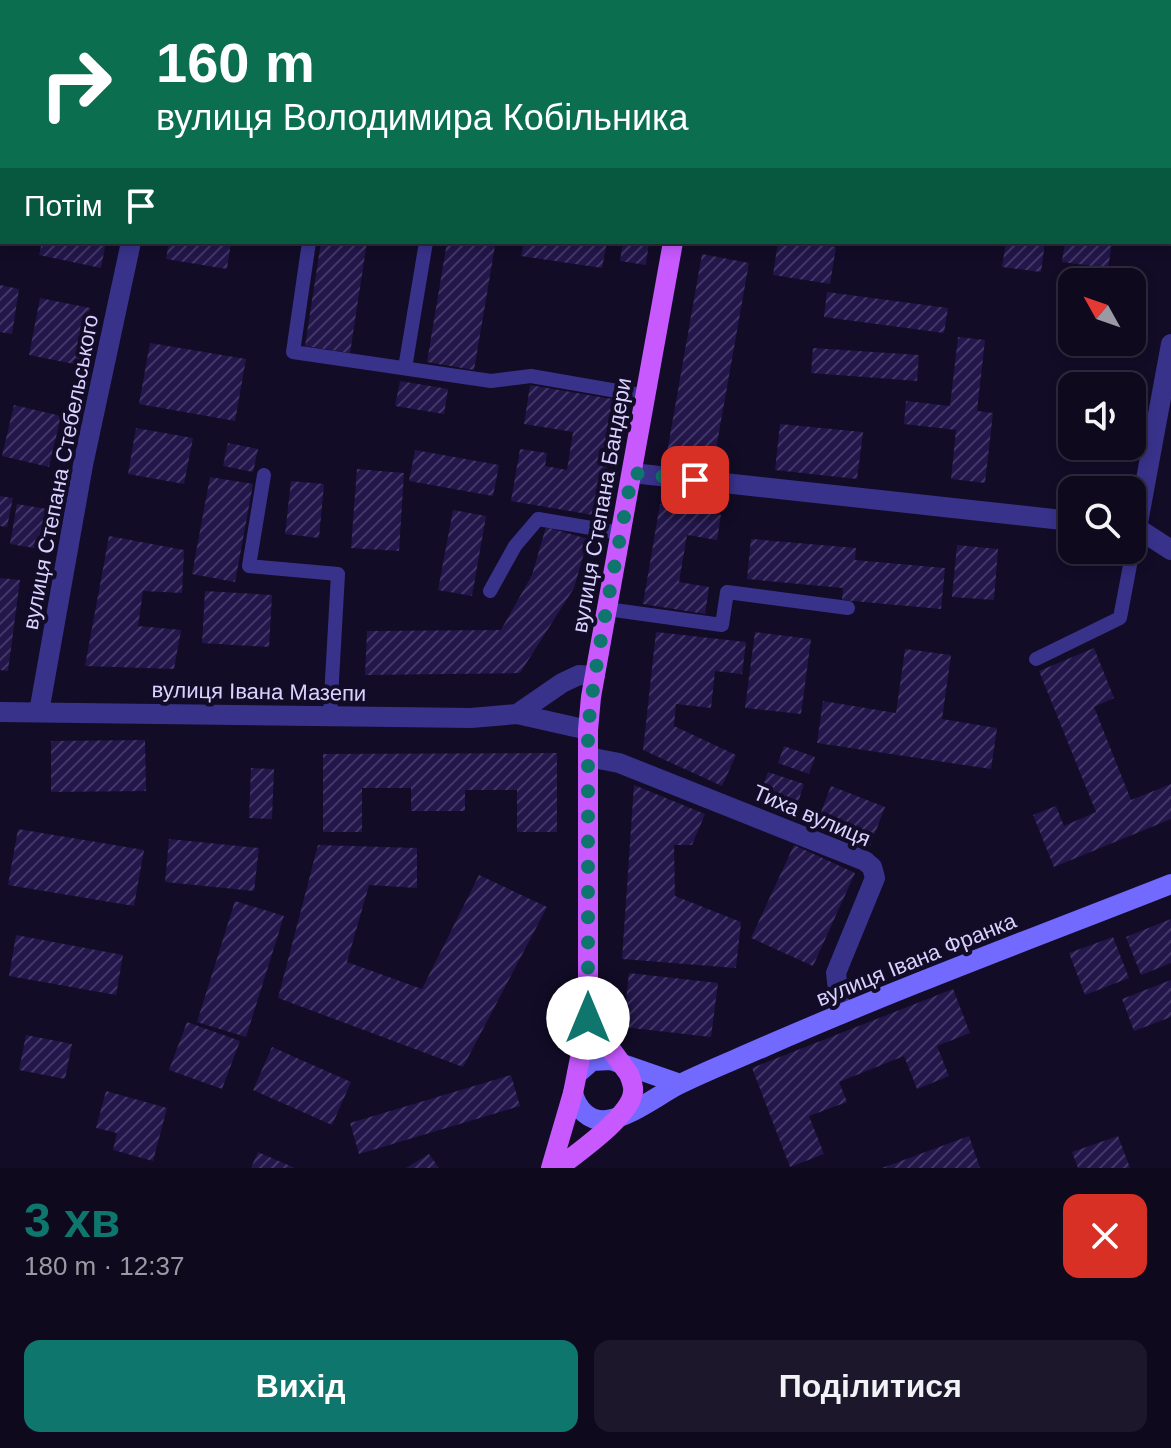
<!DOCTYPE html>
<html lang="uk">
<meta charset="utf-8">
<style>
body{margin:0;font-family:Helvetica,sans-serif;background:#1c172a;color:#f1f3f6;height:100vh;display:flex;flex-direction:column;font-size:30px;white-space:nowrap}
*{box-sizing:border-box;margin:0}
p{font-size:26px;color:#9b9aa4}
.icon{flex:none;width:44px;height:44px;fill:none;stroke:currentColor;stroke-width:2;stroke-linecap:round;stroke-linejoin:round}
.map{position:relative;height:1168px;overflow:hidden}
.sheet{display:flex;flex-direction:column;background:#0e091d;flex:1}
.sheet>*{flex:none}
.banner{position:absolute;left:0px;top:0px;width:1172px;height:244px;box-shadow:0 4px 12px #0003,0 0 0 2px #2e2a3b;background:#0b6e4f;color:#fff;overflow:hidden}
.needle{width:52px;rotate:310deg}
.tools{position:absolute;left:1058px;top:268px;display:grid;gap:16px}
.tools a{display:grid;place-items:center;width:88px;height:88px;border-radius:16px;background:#0e091d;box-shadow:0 4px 12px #0003,0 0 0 2px #2e2a3b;font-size:40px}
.pin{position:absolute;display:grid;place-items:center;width:68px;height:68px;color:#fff;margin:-34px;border-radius:16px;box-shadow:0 4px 12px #0006}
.me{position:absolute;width:88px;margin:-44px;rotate:0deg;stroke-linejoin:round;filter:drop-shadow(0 0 6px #0008)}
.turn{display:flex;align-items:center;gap:28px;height:168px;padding:0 24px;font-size:36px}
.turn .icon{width:104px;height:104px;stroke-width:2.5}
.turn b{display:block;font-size:56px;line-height:68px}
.then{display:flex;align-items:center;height:76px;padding:0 24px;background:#0003;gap:16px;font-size:30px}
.round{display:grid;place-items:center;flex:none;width:84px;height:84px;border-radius:16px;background:#1c172a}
.headline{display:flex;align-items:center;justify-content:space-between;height:136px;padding:0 24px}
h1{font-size:48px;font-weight:800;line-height:60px;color:#0f766e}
.primary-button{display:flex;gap:16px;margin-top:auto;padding:16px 24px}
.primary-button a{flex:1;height:92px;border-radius:16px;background:#0f766e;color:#fff;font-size:32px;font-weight:800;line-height:92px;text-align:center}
.primary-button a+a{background:#1c172a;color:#f1f3f6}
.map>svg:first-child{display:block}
</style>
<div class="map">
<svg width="1171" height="1168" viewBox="0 0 1171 1168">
<defs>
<pattern id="building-hatch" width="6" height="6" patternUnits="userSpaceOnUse" patternTransform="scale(2)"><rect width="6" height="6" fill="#22164a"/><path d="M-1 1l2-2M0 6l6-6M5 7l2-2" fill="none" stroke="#423765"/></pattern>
</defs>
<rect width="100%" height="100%" fill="#120c27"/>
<!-- building -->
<path fill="url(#building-hatch)" d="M42 242H106L101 268 39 255Z
M169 242H231L227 269 166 259Z
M321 242H367L350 353 305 346Z
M447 242H471L495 246 474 370 427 362Z
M524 242H607L602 268 521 256Z
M623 242H649L646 265 620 261Z
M778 242H803L836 247 830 284 773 275Z
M1006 242H1045L1041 272 1002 267Z
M1065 242H1112L1108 268 1062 262Z
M702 254 749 263 713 466 666 458Z
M0 285 19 289 12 334 0 332Z
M827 292 948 308 944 333 824 317Z
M40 298 90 308 79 365 29 355Z
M958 337 985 340 977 411 993 413 985 483 951 479 956 430 904 424 906 401 950 406Z
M150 343 246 359 235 421 139 404Z
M813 348 919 355 917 381 811 373Z
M400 381 448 389 444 414 395 406Z
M530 385 618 400 599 516 511 501 520 449 547 453 545 466 567 470 573 432 524 424Z
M14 405 61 416 49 467 2 456Z
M780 424 863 432 857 479 775 470Z
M136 428 193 438 184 484 128 474Z
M228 443 258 449 253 472 223 466Z
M415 450 499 465 493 496 409 481Z
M357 469 404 473 399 551 351 548Z
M210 477 253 484 235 582 192 574Z
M291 481 324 484 319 538 285 534Z
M0 496 13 498 7 527 0 526Z
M17 504 47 509 40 549 10 544Z
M660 504 721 515 717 540 687 535 679 582 709 587 705 614 643 604Z
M453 510 486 516 472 596 438 590Z
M546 527 588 539 574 588 520 673 365 675 367 631 501 630 532 575Z
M109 536 184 550 182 593 143 591 138 626 181 630 174 669 85 666Z
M751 539 856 548 855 560 945 568 941 609 842 600 843 588 747 579Z
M957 545 998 549 994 600 952 597Z
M0 578 20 580 8 671 0 670Z
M205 591 272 595 269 647 202 643Z
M656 632 746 642 742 674 715 671 711 708 676 704 674 726 736 755 722 786 643 750Z
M755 632 811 639 801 714 745 708Z
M1094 648 1114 698 1094 707 1131 800 1171 784V819L1054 867 1033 815 1056 806 1064 826 1096 812 1039 671Z
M905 649 951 655 942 719 997 728 991 769 817 743 823 701 896 713Z
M145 740 146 791 51 792V741Z
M784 746 815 757 809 774 778 763Z
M557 753V832H517V790H465V811H411V788H362V832H323V754Z
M251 768 274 769 272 819 249 818Z
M768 772 804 784 794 815 757 802Z
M634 785 705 814 692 845H674L675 896 741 922 736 968 622 959Z
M831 786 885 807 870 846 816 825Z
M18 829 144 850 134 906 8 885Z
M169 839 259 848 254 891 165 882Z
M318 845 417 848V888L369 885 347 962 422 989 479 875 547 907 463 1067 278 998Z
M794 845 855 873 813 966 751 938Z
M235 901 284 916 246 1037 197 1022Z
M1171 919V963L1141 975 1126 937Z
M16 935 123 955 116 995 9 976Z
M1113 937 1129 978 1085 995 1069 953Z
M629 973 718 983 711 1037 623 1027Z
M1171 980V1017L1134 1031 1122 999Z
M953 989 970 1033 937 1046 949 1076 917 1089 904 1056 839 1082 847 1102 809 1116 824 1154 790 1167 752 1068Z
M187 1022 240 1041 222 1089 169 1070Z
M26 1035 72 1044 65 1079 19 1070Z
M272 1047 351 1082 332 1125 253 1090Z
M511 1075 520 1106 359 1154 350 1123Z
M106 1091 167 1108 153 1161 113 1150 117 1133 96 1128Z
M969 1136 980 1168H882Z
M1118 1136 1130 1168H1078L1072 1152Z
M258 1152 295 1168H251Z
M429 1154 439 1168H406Z"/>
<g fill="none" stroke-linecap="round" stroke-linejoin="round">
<!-- lane -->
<path stroke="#39328b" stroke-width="14" d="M340 2V0
M0 58 2 59
M309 242 293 352 491 381 531 376 646 396
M405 368 426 242
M264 475 249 566 338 574 330 715
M490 591 515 546 538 519 621 533
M607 609 722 625 727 592 848 608
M1036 659 1120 618 1137 528"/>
<!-- street -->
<path stroke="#39328b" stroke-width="20" d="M745 0 761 2
M180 2 181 0
M1170 35H1171
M632 473 1072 521
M1132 527 1137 528 1171 550
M1137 528 1171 344
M0 712 471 718 517 714 588 730
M39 712 83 465 131 242
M517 714 562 683 579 675 595 676
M588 757 619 763 865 861 872 867 875 878 836 973 841 1014"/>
<!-- secondary -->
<path stroke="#7269ff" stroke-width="20" d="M577 1074 592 1061 611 1060 680 1084
M573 1093C577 1109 589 1122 607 1120 630 1117 657 1096 678 1085 706 1071 737 1059 766 1046 899 988 1036 937 1171 884"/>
<!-- primary -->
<path stroke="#c759ff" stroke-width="20" d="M715 2V0
M551 1168 573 1093 588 1018V730L591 697 673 242
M558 1168C577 1153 631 1116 633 1092 634 1086 631 1080 629 1074L588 1018"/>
</g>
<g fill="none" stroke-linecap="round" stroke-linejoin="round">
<!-- route -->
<path stroke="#0f766e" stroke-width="14" stroke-dasharray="0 25.2" d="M588 1018V730C597 644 617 559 632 473L695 480"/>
</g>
<g text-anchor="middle" stroke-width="8" stroke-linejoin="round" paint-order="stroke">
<!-- street labels -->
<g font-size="22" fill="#d9d2ff" stroke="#120c27">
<text transform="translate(60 472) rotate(-79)" y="8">вулиця Степана Стебельського</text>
<text transform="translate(601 505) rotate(-80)" y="8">вулиця Степана Бандери</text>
<text transform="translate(259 691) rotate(1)" y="8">вулиця Івана Мазепи</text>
<text transform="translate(812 815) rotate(23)" y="8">Тиха вулиця</text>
<text transform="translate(916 959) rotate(-22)" y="8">вулиця Івана Франка</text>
</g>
</g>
</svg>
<div class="tools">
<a><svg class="needle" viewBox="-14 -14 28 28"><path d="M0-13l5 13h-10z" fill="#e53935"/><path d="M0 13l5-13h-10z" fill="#9b9aa4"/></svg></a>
<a><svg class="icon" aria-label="sound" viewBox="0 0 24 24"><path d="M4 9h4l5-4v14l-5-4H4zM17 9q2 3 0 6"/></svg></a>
<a><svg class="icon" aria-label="search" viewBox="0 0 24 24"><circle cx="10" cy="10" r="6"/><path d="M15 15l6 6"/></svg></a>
</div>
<div class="pin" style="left:695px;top:480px;background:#d93025"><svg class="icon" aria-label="arrive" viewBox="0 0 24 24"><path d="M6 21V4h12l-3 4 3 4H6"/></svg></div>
<svg class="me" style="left:588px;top:1018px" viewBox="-20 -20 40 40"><circle r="19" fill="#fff"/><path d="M0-13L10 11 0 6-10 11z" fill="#0f766e"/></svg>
<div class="banner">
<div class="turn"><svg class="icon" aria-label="right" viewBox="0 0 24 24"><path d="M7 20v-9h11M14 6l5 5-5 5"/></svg><div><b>160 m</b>вулиця Володимира Кобільника</div></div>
<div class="then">Потім<svg class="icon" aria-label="arrive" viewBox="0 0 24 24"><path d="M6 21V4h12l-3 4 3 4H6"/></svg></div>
</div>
</div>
<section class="sheet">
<div class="headline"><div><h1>3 хв</h1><p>180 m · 12:37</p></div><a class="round" style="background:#d93025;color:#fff"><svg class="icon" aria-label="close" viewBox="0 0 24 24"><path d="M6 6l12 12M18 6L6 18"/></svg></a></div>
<div class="primary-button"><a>Вихід</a><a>Поділитися</a></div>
</section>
